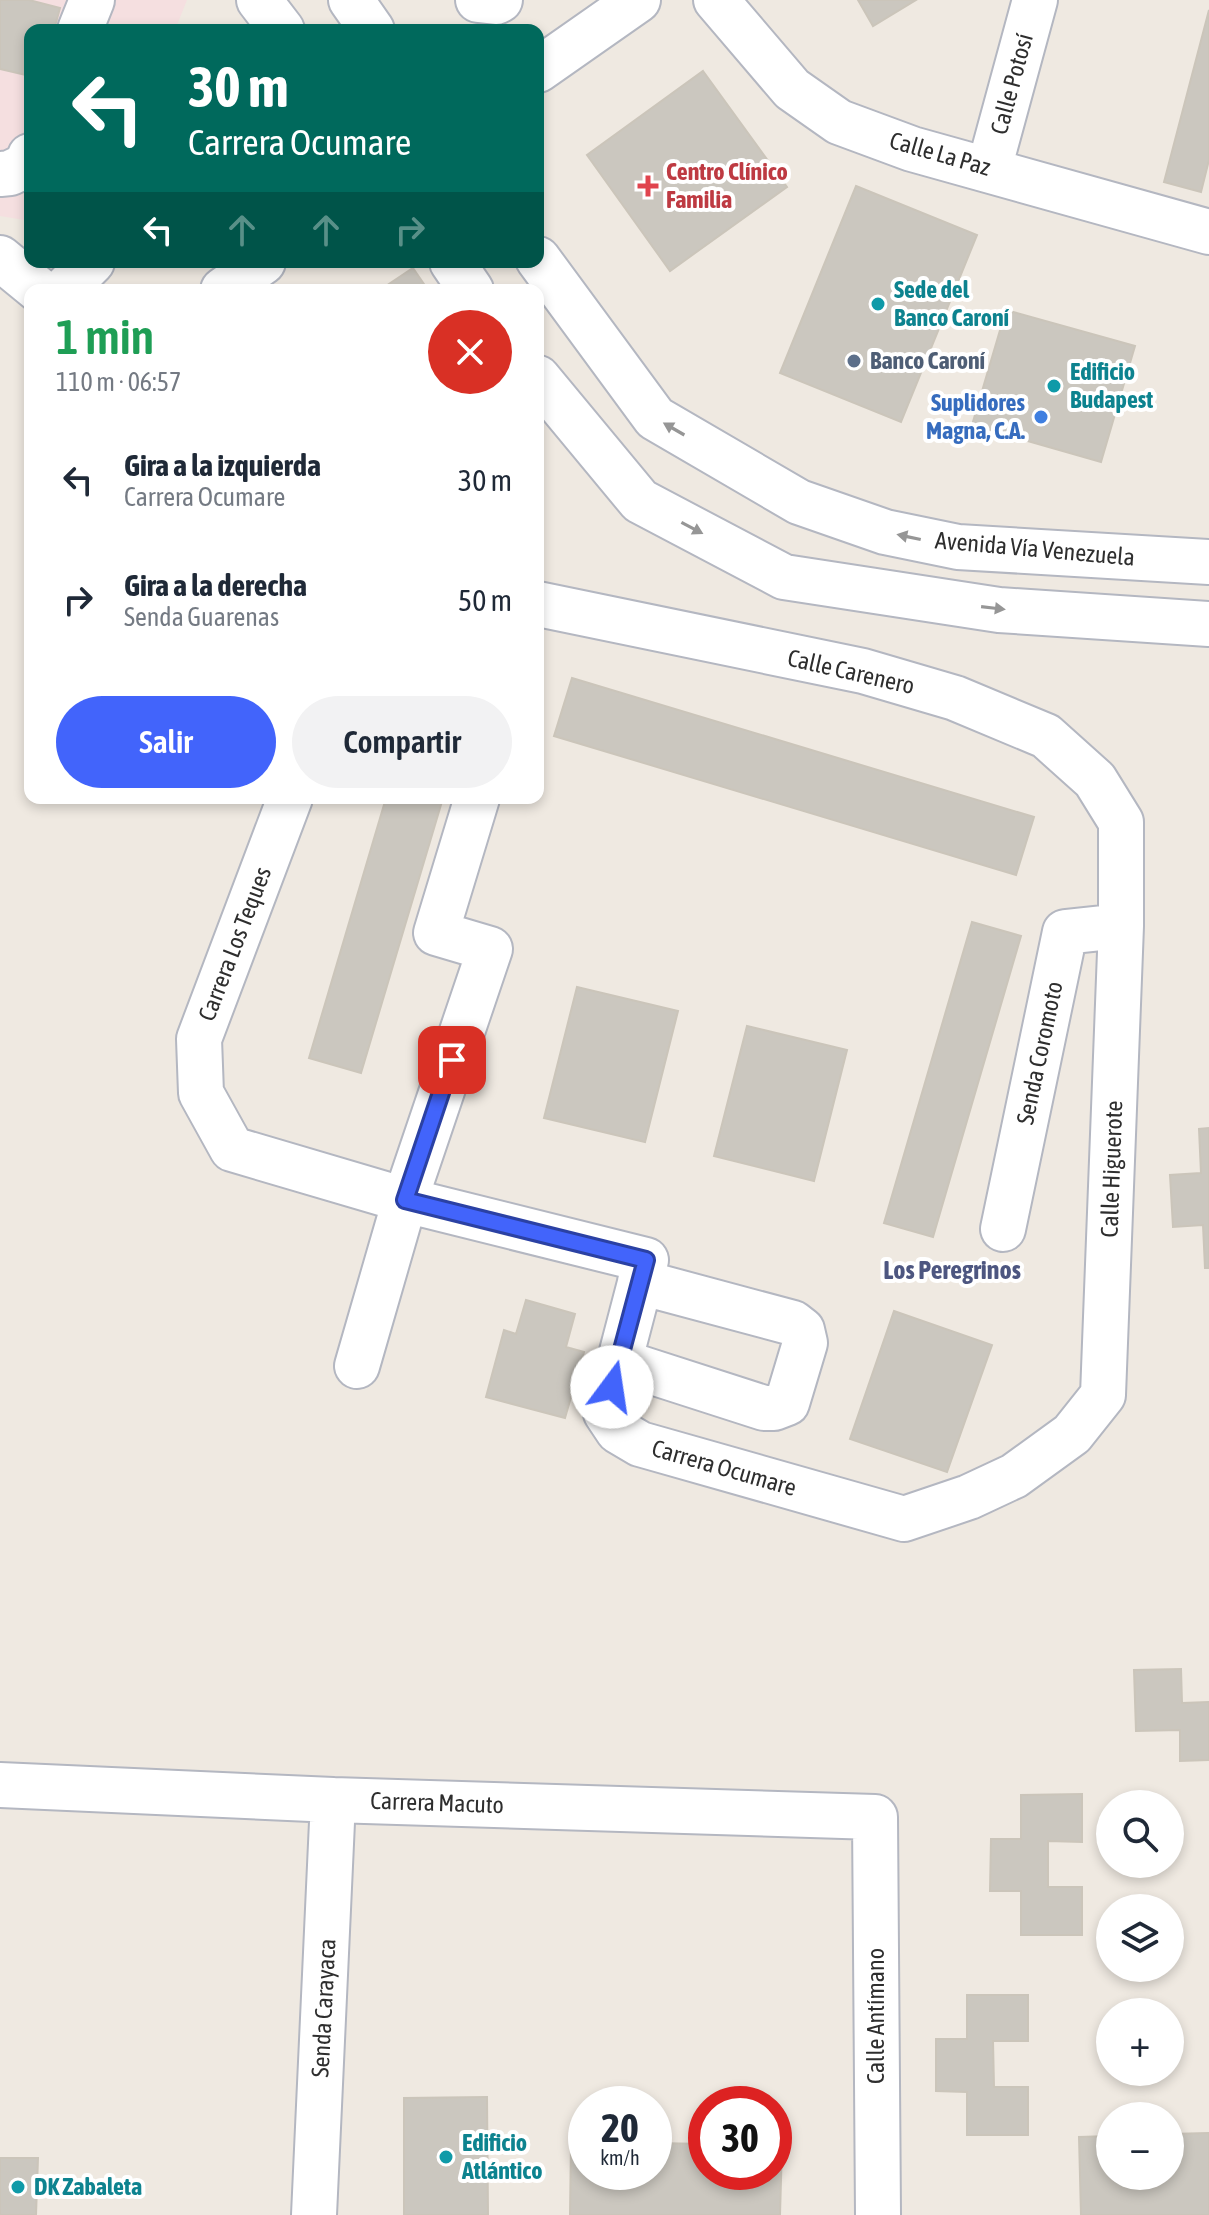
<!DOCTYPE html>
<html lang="es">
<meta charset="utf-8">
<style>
body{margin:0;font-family:"Asap Condensed",sans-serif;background:#f2f2f3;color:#1f2937;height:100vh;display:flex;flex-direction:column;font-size:30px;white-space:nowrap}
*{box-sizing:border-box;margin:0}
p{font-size:26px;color:#747a83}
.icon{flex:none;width:44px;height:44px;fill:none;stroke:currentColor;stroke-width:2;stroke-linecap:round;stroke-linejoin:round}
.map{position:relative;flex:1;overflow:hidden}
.side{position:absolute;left:24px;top:284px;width:520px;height:520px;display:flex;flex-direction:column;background:#fff;border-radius:16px;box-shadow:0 4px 12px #0003}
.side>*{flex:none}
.guide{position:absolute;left:24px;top:24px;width:520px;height:244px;border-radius:16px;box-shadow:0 4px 12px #0003;background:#00695c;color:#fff;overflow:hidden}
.controls{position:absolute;left:1096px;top:1790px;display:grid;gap:16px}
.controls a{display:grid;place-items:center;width:88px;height:88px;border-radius:50%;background:#fff;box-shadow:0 4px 12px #0003;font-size:40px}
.speed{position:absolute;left:568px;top:2086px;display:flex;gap:16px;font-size:40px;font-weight:700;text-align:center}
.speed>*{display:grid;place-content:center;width:104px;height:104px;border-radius:50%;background:#fff;box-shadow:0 4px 12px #0003;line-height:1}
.speed small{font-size:20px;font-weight:400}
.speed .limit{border:12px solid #d22;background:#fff;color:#111}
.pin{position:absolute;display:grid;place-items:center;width:68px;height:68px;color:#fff;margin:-34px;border-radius:16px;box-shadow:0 4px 12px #0006}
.me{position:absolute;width:88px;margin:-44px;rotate:14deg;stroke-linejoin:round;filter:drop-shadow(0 0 6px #0008)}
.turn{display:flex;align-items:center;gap:28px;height:168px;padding:0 32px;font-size:36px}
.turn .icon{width:104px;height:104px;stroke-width:2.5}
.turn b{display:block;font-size:56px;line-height:68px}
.lanes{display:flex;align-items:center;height:76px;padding:0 32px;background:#0003;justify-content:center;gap:40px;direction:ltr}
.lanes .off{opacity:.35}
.round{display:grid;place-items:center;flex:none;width:84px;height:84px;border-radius:42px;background:#f2f2f3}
.summary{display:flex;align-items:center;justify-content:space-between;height:136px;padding:0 32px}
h1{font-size:48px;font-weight:600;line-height:60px;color:#1e9e55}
.primary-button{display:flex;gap:16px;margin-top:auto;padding:16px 32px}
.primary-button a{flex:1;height:92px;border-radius:48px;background:#4264fb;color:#fff;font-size:32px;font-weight:600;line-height:92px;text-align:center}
.primary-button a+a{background:#f2f2f3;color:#1f2937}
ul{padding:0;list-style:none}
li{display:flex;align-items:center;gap:24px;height:120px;padding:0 32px}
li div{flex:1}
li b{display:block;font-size:30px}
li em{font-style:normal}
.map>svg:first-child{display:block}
</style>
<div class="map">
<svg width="1209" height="2215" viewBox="0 0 1209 2215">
<rect width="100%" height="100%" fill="#efe9e1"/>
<!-- medical -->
<path fill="#f5dfe0" d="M0 0H187L175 30H30V221L0 216Z"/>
<!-- building -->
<path fill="#cbc7bf" stroke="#cbc5ba" stroke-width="2" d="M0 0H29L60 8 54 30H30V76L0 69Z
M858 0H916L873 26Z
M1209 10V160L1201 192 1164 182Z
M703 71 787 187 670 271 587 155Z
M856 186 977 235 901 422 780 373Z
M413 268 428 290H380Z
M1006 310 1135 346 1101 462 972 425Z
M572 678 1034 817 1016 875 554 736Z
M386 798H443L361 1073 309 1058Z
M972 922 1021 936 933 1237 884 1223Z
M577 987 678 1011 645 1142 544 1118Z
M747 1026 847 1050 814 1181 714 1156Z
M1209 1128V1268H1205L1203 1225 1173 1227 1170 1175 1201 1173 1199 1129Z
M526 1300 575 1314 566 1347 584 1352 565 1418 486 1397 504 1330 516 1334Z
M894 1311 992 1345 947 1472 850 1439Z
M1181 1669 1182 1703 1209 1702V1760L1180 1761V1730L1136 1731 1134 1670Z
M1082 1794V1842L1048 1841V1887H1082V1935H1021V1891H990L991 1839H1021V1795Z
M967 1995H1028V2041H993L994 2087H1028V2135H967V2092L936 2091V2039H967Z
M487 2097 488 2215H404V2098Z
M1209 2133V2215H1081L1079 2137 1110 2136V2176H1170V2134Z
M571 2142H586V2172H654V2143L706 2144V2172H774V2145H782L780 2215H570Z
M0 2158H38L36 2215H0Z"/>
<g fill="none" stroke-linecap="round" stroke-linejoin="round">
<!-- minor casing -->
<g stroke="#b4b7c1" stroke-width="48">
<path id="minor" d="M259 0 282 30
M351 0 372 30
M478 0 496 2 500 0
M716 0 792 89 839 122 912 149 1209 232
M80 30 92 0
M538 70 638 0
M989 169 1035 0
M0 174 10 173 27 165 30 156
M0 258 39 290
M538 259 655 418 799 502 885 532 958 547 1209 562
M452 262 471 290
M64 290 92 262
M223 290 263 262
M538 378 640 501 784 577 999 610 1209 624
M290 798 199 1039 201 1093 232 1149 405 1200 646 1260 606 1413 618 1431 640 1444 904 1519 969 1497 1014 1476 1072 1434 1103 1395 1121 926V822L1095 780 1046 736 955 698 863 671 538 604
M1003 1229 1065 932 1121 926
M618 1361 764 1408H774L787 1403 805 1343 802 1330 793 1323 640 1282
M357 1366 405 1200 490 949 436 933 477 798
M0 1785 333 1800 875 1817 878 2215
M314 2215 333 1800"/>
</g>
<!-- minor -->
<use href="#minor" stroke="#fff" stroke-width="44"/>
</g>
<!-- one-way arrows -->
<defs><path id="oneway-solid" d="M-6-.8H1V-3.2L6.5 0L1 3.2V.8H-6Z" transform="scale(2)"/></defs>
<g fill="#969696">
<use href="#oneway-solid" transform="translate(674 429) rotate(-150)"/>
<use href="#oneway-solid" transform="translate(692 528) rotate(28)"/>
<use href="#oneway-solid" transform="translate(909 537) rotate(-168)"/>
<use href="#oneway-solid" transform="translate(993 608) rotate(7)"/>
</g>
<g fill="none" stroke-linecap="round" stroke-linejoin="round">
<!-- route casing -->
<g stroke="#2b41a3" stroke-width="20">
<path id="route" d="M452 1060 405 1200 646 1260 612 1387"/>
</g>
<!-- route -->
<use href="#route" stroke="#4264fb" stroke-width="14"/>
</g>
<!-- markers -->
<path fill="#e0444e" stroke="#fff" stroke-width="3" d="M644 174h8v8h8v8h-8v8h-8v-8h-8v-8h8z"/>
<g fill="#0f9aa8" stroke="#fff" stroke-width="3">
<circle cx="878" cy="304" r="8"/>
<circle cx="1054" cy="386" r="8"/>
<circle cx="446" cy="2157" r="8"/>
<circle cx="18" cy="2187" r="8"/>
</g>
<circle fill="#5c6f8a" stroke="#fff" stroke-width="3" cx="854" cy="361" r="8"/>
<circle fill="#3f7fe0" stroke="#fff" stroke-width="3" cx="1041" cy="417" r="8"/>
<g text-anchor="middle" stroke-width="8" stroke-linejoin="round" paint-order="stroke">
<!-- street labels -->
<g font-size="24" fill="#2e2e2e" stroke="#fff">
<text transform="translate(1012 84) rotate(-75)" y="8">Calle Potosí</text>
<text transform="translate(940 154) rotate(16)" y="8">Calle La Paz</text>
<text transform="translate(1035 549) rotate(5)" y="8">Avenida Vía Venezuela</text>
<text transform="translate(851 672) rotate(13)" y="8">Calle Carenero</text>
<text transform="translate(235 944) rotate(-69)" y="8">Carrera Los Teques</text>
<text transform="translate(1040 1053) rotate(-78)" y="8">Senda Coromoto</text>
<text transform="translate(1112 1169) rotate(-88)" y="8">Calle Higuerote</text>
<text transform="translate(724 1468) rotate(16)" y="8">Carrera Ocumare</text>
<text transform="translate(437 1803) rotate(2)" y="8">Carrera Macuto</text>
<text transform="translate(324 2008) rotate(-87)" y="8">Senda Carayaca</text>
<text transform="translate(876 2016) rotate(-90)" y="8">Calle Antímano</text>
</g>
<!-- health labels -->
<g font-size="24" font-weight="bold" fill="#be3a42" stroke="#fff" text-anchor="start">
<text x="666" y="180">Centro Clínico<tspan x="666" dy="28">Familia</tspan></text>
</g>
<!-- culture labels -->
<g font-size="24" font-weight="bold" fill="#0d838f" stroke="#fff" text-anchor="start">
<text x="894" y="298">Sede del<tspan x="894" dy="28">Banco Caroní</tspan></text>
<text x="1070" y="380">Edificio<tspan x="1070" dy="28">Budapest</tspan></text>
<text x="462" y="2151">Edificio<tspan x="462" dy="28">Atlántico</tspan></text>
<text x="34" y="2195">DK Zabaleta</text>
</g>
<!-- service labels -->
<g font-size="24" font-weight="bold" fill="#4e5e75" stroke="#fff" text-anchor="start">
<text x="870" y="369">Banco Caroní</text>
</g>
<!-- shop labels -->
<g font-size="24" font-weight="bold" fill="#366cbe" stroke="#fff" text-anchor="end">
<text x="1025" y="411">Suplidores<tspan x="1025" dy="28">Magna, C.A.</tspan></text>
</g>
<!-- neighbourhood labels -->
<g font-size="26" font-weight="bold" fill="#4d5680" stroke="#fff">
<text x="952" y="1279">Los Peregrinos</text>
</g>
</g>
</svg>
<div class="controls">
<a><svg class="icon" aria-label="search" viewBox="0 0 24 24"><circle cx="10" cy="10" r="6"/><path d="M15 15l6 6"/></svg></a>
<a><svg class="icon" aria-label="layers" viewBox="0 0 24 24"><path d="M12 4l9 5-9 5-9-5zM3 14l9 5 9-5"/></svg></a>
<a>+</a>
<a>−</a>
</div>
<div class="speed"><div>20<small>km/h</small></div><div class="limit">30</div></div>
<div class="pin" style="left:452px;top:1060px;background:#d93025"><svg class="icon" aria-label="arrive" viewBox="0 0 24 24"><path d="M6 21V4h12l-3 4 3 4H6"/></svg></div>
<svg class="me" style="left:612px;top:1387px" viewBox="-20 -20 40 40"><circle r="19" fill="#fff"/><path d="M0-13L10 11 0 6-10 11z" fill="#4264fb"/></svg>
<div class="guide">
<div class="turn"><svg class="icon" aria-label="left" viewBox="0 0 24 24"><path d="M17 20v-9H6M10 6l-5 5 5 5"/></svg><div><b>30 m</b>Carrera Ocumare</div></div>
<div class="lanes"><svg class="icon" aria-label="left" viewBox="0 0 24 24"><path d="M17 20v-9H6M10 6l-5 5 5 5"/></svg><svg class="icon off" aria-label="ahead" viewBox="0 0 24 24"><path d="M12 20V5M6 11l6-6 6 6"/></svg><svg class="icon off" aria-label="ahead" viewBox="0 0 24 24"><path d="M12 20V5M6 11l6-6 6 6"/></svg><svg class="icon off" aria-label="right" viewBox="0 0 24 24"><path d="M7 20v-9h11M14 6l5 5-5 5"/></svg></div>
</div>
<section class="side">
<div class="summary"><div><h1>1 min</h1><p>110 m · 06:57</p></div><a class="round" style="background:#d93025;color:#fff"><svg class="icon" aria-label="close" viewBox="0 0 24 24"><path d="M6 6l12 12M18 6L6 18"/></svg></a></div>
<ul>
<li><svg class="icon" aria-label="left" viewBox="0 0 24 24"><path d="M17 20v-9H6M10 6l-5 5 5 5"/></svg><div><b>Gira a la izquierda</b><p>Carrera Ocumare</p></div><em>30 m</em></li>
<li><svg class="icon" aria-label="right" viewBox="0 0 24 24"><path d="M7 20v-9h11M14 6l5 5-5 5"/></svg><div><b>Gira a la derecha</b><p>Senda Guarenas</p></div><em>50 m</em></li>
</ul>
<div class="primary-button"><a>Salir</a><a>Compartir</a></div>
</section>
</div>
